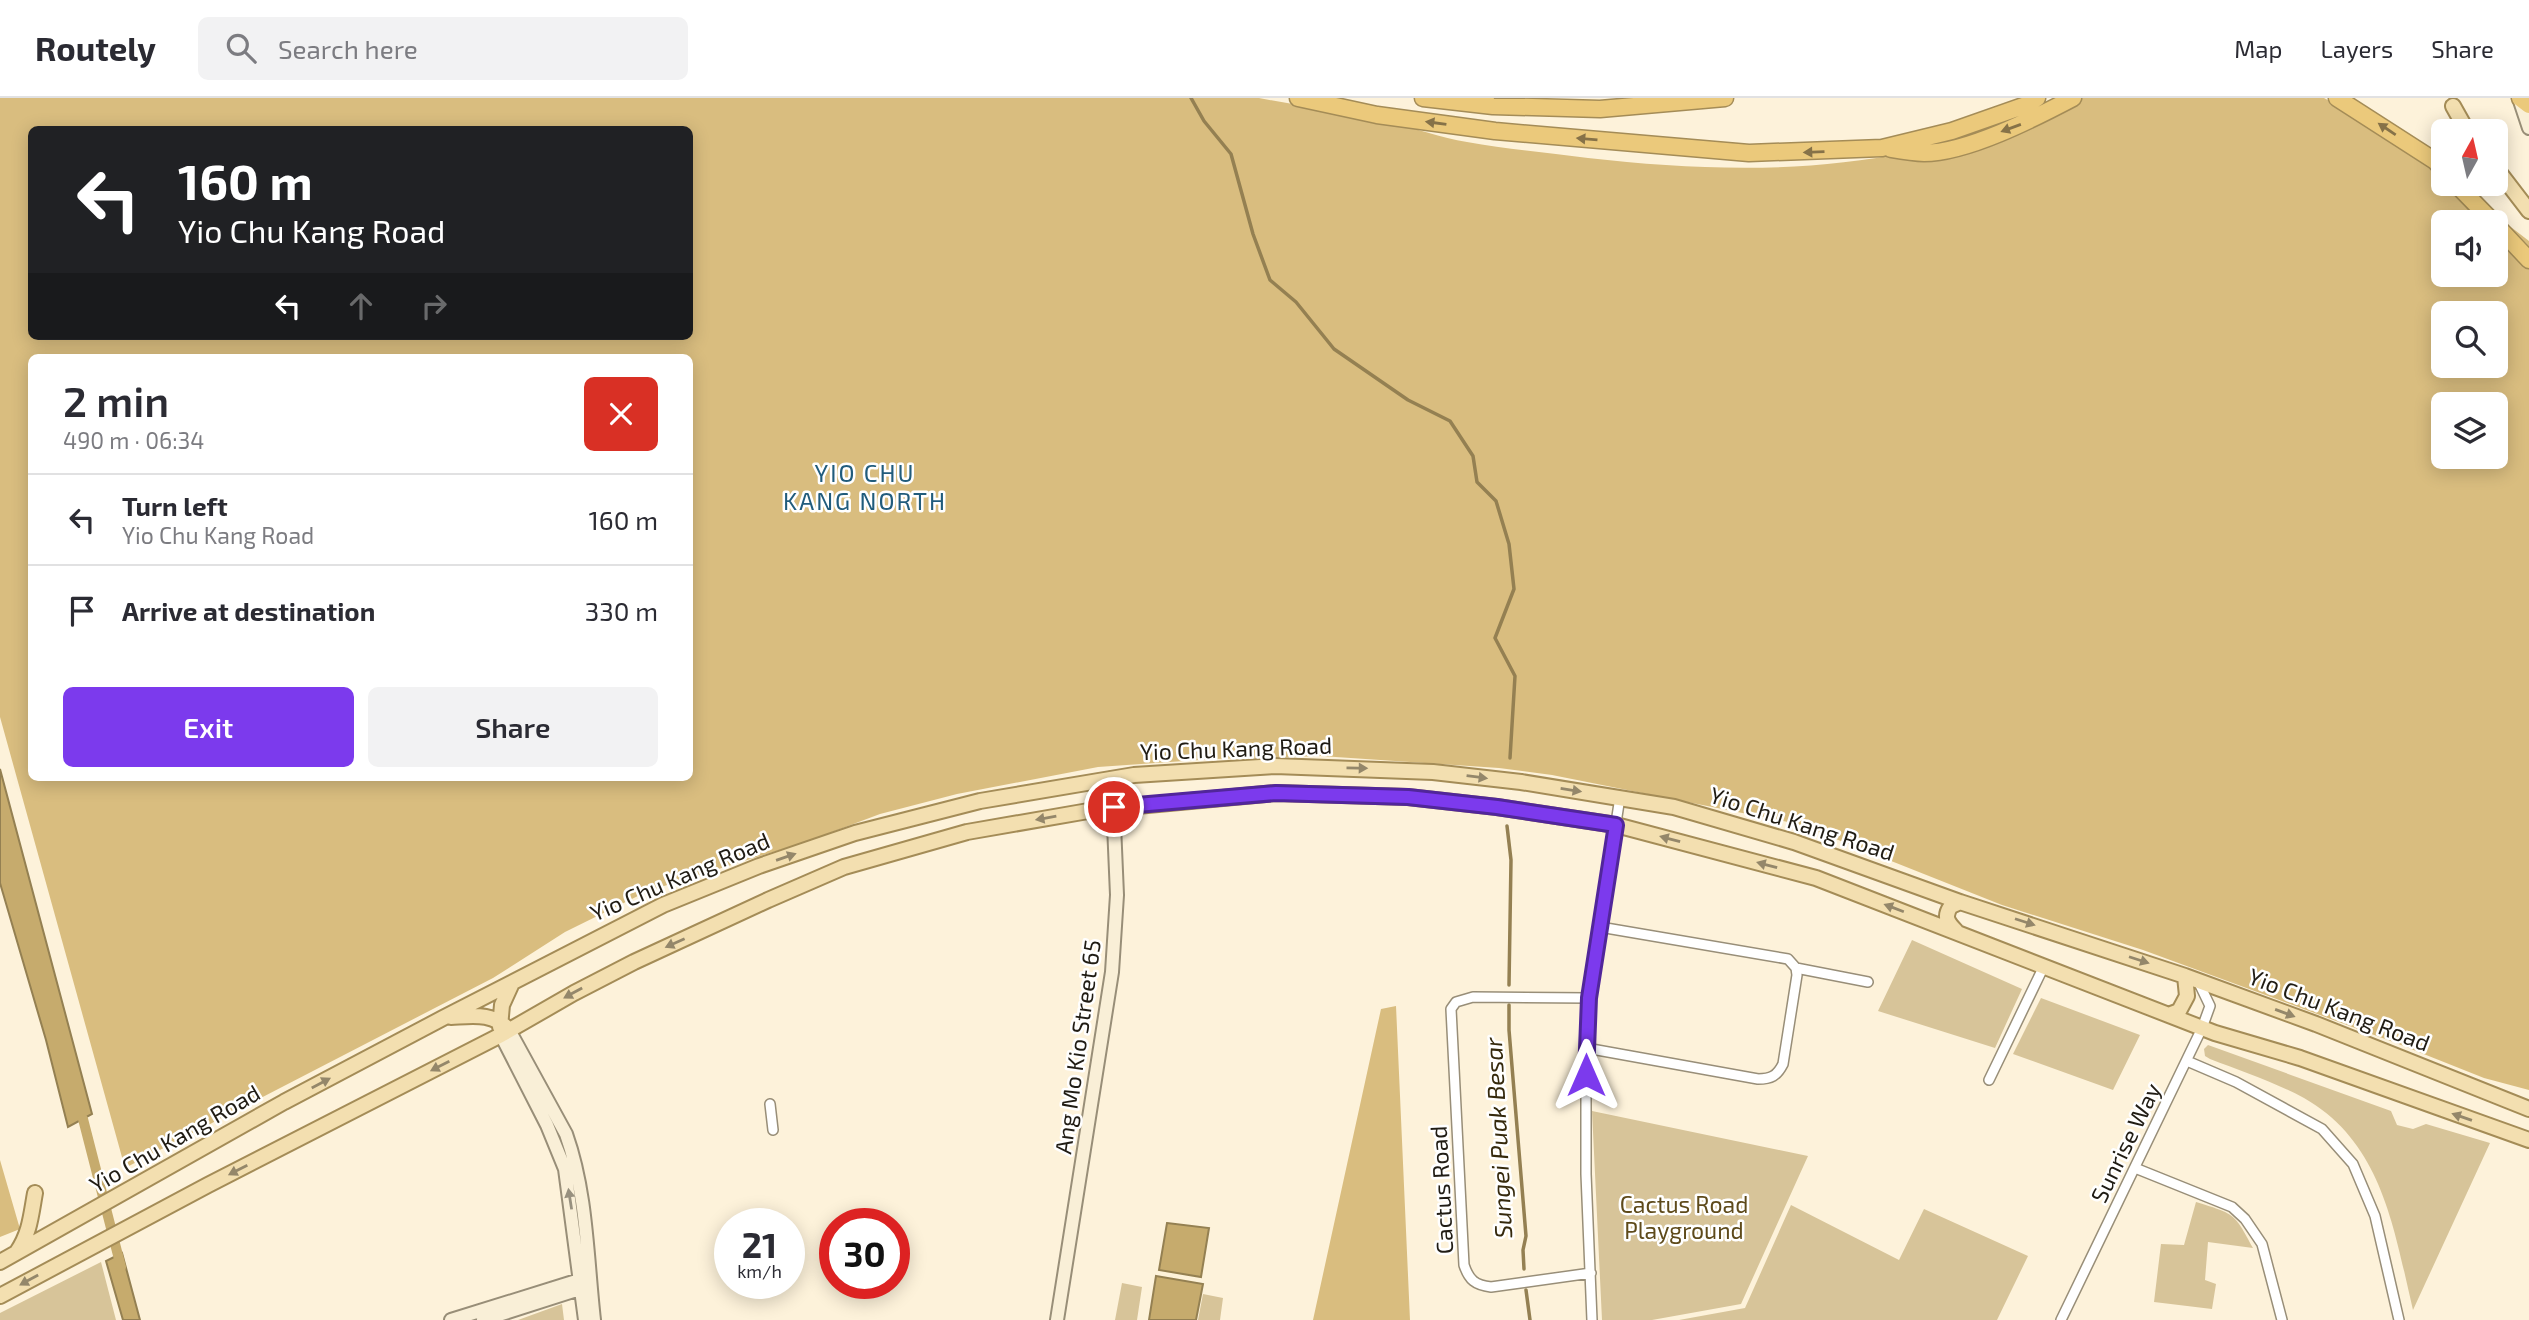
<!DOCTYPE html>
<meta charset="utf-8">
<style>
body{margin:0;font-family:"Exo 2",sans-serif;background:#f2f2f3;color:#2b2b33;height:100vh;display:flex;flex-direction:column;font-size:26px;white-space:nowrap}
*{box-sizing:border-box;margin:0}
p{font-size:23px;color:#7c7c81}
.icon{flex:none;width:38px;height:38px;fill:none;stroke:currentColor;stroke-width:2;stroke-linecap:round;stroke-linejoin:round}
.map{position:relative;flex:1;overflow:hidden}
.sheet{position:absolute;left:28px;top:256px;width:665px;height:427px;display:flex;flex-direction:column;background:#fff;border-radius:10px;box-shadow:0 4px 18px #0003}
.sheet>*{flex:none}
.guide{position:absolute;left:28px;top:28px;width:665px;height:214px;border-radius:10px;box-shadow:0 4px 18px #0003;background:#202124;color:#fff;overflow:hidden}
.needle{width:46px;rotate:8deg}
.tools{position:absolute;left:2431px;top:21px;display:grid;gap:14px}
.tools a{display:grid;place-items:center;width:77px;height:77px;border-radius:10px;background:#fff;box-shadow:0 4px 18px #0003;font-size:35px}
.speed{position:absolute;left:714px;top:1110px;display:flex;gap:14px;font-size:35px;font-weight:700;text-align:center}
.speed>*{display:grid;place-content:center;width:91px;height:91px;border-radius:50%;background:#fff;box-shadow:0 4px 18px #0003;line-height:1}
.speed small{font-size:18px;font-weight:400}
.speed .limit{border:10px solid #d22;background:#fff;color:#111}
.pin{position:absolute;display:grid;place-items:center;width:60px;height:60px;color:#fff;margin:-30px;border:4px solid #fff;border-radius:50%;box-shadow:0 2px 7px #0007}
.me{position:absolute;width:77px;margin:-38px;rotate:0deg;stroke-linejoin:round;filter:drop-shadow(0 0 5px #0008)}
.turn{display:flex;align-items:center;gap:24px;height:147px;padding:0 35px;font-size:32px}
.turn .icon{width:91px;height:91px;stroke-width:2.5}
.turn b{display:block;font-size:49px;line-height:60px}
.lanes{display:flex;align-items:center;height:66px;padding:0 35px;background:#0003;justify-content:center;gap:35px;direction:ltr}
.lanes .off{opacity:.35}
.round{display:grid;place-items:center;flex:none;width:74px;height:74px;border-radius:10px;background:#f2f2f3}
.summary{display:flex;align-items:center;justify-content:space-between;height:119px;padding:0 35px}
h1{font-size:42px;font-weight:600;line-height:52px}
.primary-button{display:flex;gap:14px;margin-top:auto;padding:14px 35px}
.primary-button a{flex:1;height:80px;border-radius:10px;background:#7c3aed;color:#fff;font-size:28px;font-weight:600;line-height:80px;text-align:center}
.primary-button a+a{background:#f2f2f3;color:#2b2b33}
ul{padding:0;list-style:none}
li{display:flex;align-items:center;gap:21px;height:91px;padding:0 35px;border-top:2px solid #e1e1e2}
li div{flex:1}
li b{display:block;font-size:26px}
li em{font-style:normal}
header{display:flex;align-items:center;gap:42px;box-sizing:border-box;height:98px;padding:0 35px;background:#fff;border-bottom:2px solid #e1e1e2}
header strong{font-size:33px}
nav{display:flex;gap:38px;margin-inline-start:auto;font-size:24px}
.search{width:490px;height:63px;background:#f2f2f3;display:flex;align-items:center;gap:18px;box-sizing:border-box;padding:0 24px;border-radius:10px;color:#7c7c81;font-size:26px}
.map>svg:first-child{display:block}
</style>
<header>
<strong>Routely</strong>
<div class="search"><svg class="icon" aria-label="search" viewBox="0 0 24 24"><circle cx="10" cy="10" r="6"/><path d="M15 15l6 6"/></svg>Search here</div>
<nav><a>Map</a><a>Layers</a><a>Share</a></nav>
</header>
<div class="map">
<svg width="2529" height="1222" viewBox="0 0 2529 1222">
<rect width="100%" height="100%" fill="#fdf2da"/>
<!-- green -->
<path fill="#d7c499" d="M1912 842 2022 891 1995 950 1878 913Z
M2041 900 2140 937 2113 992 2013 956Z
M2208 947 2391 1013 2397 1027 2413 1031 2426 1026 2490 1045 2413 1212C2394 1132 2383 1045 2304 1000 2274 984 2241 973 2210 961L2205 958 2204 951Z
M1592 1013 1808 1058 1741 1206 1652 1222H1602Z
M2196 1104C2234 1116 2234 1114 2253 1150L2208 1144 2205 1182 2216 1186 2212 1211 2154 1204 2161 1146 2184 1147Z
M1791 1107 1899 1162 1924 1111 2028 1158 1997 1222H1679L1745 1210Z
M101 1164 116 1222H0V1215Z
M1122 1185 1142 1189 1137 1222H1115Z
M1203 1196 1223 1200 1220 1222H1198Z
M562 1206 564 1222H518Z"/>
<!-- forest -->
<path fill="#d9bd7f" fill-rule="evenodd" d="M0 0H1259C1302 8 1347 15 1390 24 1415 30 1441 40 1467 44 1507 51 1547 55 1588 60 1747 78 1914 78 2059 0H2324L2361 20 2443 77V86H2455L2529 143V992L2484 980 2396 945 2143 852 2002 807 1798 726 1552 677 1499 670 1321 658 1213 661 1098 669 957 696 880 716 808 743 648 793 565 834 493 880 125 1070 0 619ZM32 32H690V238H32ZM2443 124H2496V177H2443ZM2443 215H2496V268H2443ZM32 259H690V679H32ZM2443 306H2496V359H2443Z
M1396 908 1410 1222H1313L1381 911Z
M0 1062 20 1131 0 1139Z"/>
<!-- water -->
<path fill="#c6ab6d" stroke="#948052" stroke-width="2" d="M0 671 92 1016 68 1029 46 942 0 785Z
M1167 1125 1209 1130 1201 1179 1159 1172Z
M122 1155 140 1222H123L106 1163Z
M1156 1178 1203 1186 1196 1222H1149Z"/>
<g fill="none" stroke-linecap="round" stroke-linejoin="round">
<!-- stream -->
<path stroke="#948052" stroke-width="3.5" d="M1191 0 1204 23 1231 56 1253 136 1270 182 1296 204 1334 251 1408 302 1450 323 1473 358 1477 384 1496 403 1509 446 1514 491 1495 540 1515 578 1510 660
M1507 728 1511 762 1509 887
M1509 907V932L1526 1138 1523 1152 1524 1171
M1526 1192 1530 1222"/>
<!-- canal -->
<path stroke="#c6ab6d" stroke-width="10" d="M83 1021 121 1169"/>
<!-- street casing -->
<g stroke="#988e78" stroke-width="12">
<path id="street" d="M1796 870 1868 884
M1589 900 1473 899 1456 904 1451 911 1464 1167C1469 1182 1475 1187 1491 1189L1591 1175
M1586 950 1758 981C1771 981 1777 978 1783 966L1797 877 1796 870 1788 861 1600 829
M2187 963 2236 984 2322 1031 2353 1066 2375 1118 2399 1222
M1989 982 2044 868
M770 1006 773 1032
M2135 1070 2232 1109 2245 1121 2262 1146 2282 1222
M1592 1222 1586 1076V950L1589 900 1620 699
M2061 1222 2202 930 2210 908 2198 883"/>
</g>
<!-- secondary casing -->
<g stroke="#988e78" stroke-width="16">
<path id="secondary" d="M2519 0 2529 30
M509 932 566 1036C587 1095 587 1160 594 1222
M501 937 547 1027 565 1071 585 1222
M451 1222 586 1180
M483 1222 586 1189
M1057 1222 1112 874 1117 797 1112 680"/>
</g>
<!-- primary casing -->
<g stroke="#a48c57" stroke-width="18">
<path id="primary" d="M2453 8 2467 33
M2496 70 2529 113
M1956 833C1948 825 1943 819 1951 808L1960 804
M2171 916 2179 913 2187 898 2185 878
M451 919C472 918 493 914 509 932
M500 929 502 907 512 885
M17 1154C30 1135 31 1117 35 1095
M0 1164 284 1004 443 920 663 807 759 768 855 735 980 703 1134 677 1275 668 1433 674 1521 684 1674 709 1794 744 1960 804 2185 878 2316 926 2529 1011
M0 1198 208 1087 501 937 574 895 634 864 768 802 844 769 967 734 1094 712 1276 695 1408 699 1497 709 1616 727 1816 780 2215 935 2300 960 2529 1042"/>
</g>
<!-- highway casing -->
<g stroke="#a48c57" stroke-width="19">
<path id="highway" d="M1298 0 1377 17 1495 33 1749 55 1882 50 1952 33 2026 7 2037 0
M1423 0 1493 8 1600 11 1725 0
M2337 0 2435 63 2443 72
M2520 0 2529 7
M1891 51C1902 53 1913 55 1924 55 1967 55 2035 20 2073 0
M2456 86 2493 124
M2496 127 2529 162"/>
</g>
<!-- street -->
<use href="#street" stroke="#fff" stroke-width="9"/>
<!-- secondary -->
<use href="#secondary" stroke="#f9efd7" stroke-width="12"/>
<!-- primary -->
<use href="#primary" stroke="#f3dfb0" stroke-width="14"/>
<!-- highway -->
<use href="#highway" stroke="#ebc97b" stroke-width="16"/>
</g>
<!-- one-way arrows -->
<defs><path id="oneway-solid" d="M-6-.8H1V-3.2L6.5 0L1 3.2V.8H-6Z" transform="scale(1.75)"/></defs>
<g fill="#867248">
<use href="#oneway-solid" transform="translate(1436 25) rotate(-172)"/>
<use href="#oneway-solid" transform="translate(2011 30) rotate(160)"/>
<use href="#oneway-solid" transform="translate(2387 31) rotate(-146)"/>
<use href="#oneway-solid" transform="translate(1587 41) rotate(-175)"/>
<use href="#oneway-solid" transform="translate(1814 54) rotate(178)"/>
</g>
<g fill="#94876a">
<use href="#oneway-solid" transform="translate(1357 670) rotate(1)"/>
<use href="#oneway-solid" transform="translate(1477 679) rotate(7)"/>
<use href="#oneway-solid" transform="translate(1571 692) rotate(9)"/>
<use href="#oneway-solid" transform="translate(1046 720) rotate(170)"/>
<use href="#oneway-solid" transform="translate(1670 741) rotate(-165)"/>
<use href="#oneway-solid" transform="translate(786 759) rotate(-19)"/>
<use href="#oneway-solid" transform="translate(1767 767) rotate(-165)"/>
<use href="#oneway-solid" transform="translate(1894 810) rotate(-159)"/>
<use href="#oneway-solid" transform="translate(2025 824) rotate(18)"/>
<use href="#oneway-solid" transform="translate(675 845) rotate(156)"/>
<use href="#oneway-solid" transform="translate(2139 862) rotate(18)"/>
<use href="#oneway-solid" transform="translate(573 895) rotate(151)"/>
<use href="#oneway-solid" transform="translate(2285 915) rotate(20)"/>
<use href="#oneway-solid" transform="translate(440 968) rotate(153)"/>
<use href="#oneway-solid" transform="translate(321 985) rotate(-28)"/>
<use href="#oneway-solid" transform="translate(2462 1019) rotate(-161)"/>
<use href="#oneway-solid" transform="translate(238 1072) rotate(153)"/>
<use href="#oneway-solid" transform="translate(29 1182) rotate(151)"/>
</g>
<use fill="#97907f" href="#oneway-solid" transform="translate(570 1101) rotate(-99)"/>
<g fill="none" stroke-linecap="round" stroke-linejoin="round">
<!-- route casing -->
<g stroke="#51269a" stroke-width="18">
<path id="route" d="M1114 709 1276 695 1408 699 1497 709 1616 727 1589 900 1586 977"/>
</g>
<!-- route -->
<use href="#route" stroke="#7c3aed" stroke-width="12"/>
</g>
<g text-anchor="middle" stroke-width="5" stroke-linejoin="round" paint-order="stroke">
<!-- street labels -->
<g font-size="23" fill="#201c14" stroke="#fff">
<text transform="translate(1236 651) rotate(-2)" y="8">Yio Chu Kang Road</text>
<text transform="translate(1802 726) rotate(18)" y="8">Yio Chu Kang Road</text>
<text transform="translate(680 779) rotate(-23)" y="8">Yio Chu Kang Road</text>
<text transform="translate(2339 912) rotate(21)" y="8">Yio Chu Kang Road</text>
<text transform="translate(1078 949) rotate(-82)" y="8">Ang Mo Kio Street 65</text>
<text transform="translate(175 1041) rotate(-30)" y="8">Yio Chu Kang Road</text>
<text transform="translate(2126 1045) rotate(-64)" y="8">Sunrise Way</text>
<text transform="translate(1442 1092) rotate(-93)" y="8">Cactus Road</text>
</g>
<!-- park labels -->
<g font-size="23" fill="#5e4a1a" stroke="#fff">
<text x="1684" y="1115">Cactus Road<tspan x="1684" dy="26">Playground</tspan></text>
</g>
<!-- neighbourhood labels -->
<g font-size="24" letter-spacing="2" fill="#215c7c" stroke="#fff">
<text x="865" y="384">YIO CHU<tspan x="865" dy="28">KANG NORTH</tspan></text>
</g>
<!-- water labels -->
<g font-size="24" font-style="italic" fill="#35290c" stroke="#fff">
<text transform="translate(1499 1040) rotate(-93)" y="8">Sungei Puak Besar</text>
</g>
</g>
</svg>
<div class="tools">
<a><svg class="needle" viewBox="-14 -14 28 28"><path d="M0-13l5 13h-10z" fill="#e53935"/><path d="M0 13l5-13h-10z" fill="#7c7c81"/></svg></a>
<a><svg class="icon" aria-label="sound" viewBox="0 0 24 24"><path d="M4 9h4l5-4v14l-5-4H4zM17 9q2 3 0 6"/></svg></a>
<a><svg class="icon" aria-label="search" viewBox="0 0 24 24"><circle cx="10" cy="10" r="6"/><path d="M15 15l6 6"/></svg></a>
<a><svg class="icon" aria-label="layers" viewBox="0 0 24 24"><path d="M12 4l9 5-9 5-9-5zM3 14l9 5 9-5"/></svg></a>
</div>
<div class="speed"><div>21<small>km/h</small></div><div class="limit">30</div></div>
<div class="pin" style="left:1114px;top:709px;background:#d93025"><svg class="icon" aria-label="arrive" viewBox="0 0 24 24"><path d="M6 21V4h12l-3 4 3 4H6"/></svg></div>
<svg class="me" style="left:1586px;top:977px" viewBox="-20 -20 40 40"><path d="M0-17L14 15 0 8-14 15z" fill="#7c3aed" stroke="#fff" stroke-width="4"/></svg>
<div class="guide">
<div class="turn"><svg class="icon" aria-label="left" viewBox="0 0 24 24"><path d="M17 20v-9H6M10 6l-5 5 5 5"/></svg><div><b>160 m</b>Yio Chu Kang Road</div></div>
<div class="lanes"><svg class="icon" aria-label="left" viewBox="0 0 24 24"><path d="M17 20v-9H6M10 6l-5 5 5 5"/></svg><svg class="icon off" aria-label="ahead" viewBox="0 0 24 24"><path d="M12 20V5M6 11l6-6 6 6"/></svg><svg class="icon off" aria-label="right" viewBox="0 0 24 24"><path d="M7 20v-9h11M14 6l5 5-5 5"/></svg></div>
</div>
<section class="sheet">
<div class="summary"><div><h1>2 min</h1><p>490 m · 06:34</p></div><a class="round" style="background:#d93025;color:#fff"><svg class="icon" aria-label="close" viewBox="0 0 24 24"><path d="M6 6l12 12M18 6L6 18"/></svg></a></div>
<ul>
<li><svg class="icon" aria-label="left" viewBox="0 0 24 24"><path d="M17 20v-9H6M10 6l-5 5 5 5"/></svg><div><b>Turn left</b><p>Yio Chu Kang Road</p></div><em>160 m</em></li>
<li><svg class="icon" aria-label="arrive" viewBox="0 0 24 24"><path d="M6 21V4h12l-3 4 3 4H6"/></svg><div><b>Arrive at destination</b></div><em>330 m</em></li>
</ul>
<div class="primary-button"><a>Exit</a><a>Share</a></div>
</section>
</div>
